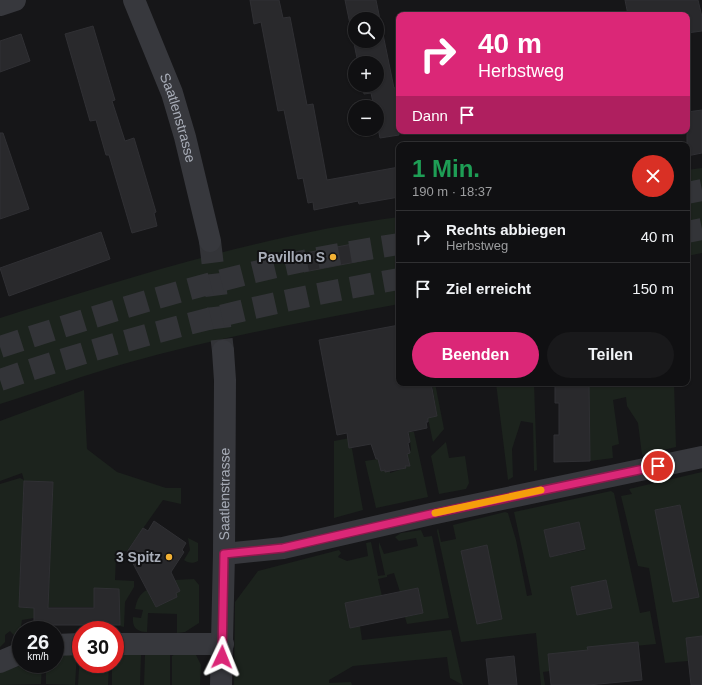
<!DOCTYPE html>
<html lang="de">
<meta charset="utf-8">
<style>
body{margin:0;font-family:Arial,sans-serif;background:#19191b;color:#f1f3f6;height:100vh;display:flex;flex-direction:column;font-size:15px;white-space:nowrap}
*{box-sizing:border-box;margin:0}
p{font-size:13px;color:#9c9d9f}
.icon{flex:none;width:22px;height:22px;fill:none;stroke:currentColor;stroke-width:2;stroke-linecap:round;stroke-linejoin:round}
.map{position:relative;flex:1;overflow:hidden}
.panel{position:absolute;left:396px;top:142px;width:294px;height:244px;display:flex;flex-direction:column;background:#101012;border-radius:8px;box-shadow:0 1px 3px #0004,0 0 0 1px #303032}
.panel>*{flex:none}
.hud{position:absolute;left:396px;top:12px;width:294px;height:122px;border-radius:8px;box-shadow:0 1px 3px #0004,0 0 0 1px #303032;background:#db2777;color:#fff;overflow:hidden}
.buttons{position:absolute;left:348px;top:12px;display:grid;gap:8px}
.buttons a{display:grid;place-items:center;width:36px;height:36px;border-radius:50%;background:#101012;box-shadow:0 1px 3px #0004,0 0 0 1px #303032;font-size:20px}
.speed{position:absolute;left:12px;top:621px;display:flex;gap:8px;font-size:20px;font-weight:700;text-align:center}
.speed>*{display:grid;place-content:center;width:52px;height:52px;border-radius:50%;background:#101012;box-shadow:0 1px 3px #0004,0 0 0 1px #303032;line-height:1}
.speed small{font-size:10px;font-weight:400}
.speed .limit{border:6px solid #d22;background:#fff;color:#111}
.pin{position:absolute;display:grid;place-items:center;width:34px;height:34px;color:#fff;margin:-17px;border:2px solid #fff;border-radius:50%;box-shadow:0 1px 4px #0007}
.me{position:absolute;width:44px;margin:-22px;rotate:2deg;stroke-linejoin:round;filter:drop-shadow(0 0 3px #0008)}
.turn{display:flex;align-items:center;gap:14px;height:84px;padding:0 16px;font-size:18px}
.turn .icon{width:52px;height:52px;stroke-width:2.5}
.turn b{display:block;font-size:28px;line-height:34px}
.then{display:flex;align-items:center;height:38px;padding:0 16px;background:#0003;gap:8px;font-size:15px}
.round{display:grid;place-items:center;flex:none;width:42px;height:42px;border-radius:21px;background:#19191b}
.summary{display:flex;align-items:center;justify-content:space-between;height:68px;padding:0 16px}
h1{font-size:24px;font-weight:600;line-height:30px;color:#1e9e55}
.button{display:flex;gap:8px;margin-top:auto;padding:8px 16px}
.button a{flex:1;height:46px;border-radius:24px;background:#db2777;color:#fff;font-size:16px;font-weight:600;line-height:46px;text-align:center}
.button a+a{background:#19191b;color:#f1f3f6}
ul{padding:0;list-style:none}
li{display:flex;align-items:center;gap:12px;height:52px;padding:0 16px;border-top:1px solid #303032}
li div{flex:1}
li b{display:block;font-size:15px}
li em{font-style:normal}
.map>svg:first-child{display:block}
</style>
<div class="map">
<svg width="702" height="685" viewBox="0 0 702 685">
<rect width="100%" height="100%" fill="#161618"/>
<!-- green -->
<path fill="#1c231d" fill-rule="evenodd" d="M702 168V253L687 256V170Z
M399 217V304C308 321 216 338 127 363 84 375 42 391 0 404V318C131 277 263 235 399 217Z
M432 383H435L444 429 433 442 428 418 437 416Z
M496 383H534L537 470 534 471 533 423 521 421 512 449 513 477 508 480Z
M589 383H674L676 447 642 455 638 423 627 406 626 397 613 400 619 444 612 446 613 458 590 461Z
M84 390 87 449 117 472 166 488H181V504L163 500 127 551 120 552V556H116L115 580 134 581V587L125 602 124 627 120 626 119 607H48L53 482 24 481 19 607 34 608V618L22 620 19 640 10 631 5 635V642L0 647V484L20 478 24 480 22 473 0 481V421Z
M409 432H414L428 497 376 508 365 461 378 459 381 471H390V473L405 468V466L410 465 407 454 411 450Z
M350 438 363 510 334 518V441Z
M446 442 449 458 465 456 469 483 466 489 439 494 431 456Z
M702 472V636L686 638 688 661 665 663 649 568 638 566 621 496 632 494 629 489Z
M611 491 614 493 640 613 650 611 656 644 548 654 550 671 543 672 545 685H541L536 633 461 642 437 531 438 528 441 542 456 539 453 525 505 512 508 513 516 540 527 596 532 595 514 512ZM579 522 585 550 550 557 544 530ZM487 546 502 619 477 624 461 551ZM606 580 612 608 577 615 572 587Z
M421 530 424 537 432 536 449 618 407 624 405 617 423 613 418 588 400 592 394 573 387 575V577L378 579 382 596 345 603 350 628 360 626 362 640 451 630 463 685 450 678 447 657 353 666 329 680V683L351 682 352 685H234L235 602 258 571 339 550 341 553 338 557 347 561 368 556 366 543 371 542 378 576 385 575 379 548V542L384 554 418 546 416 538 399 541 395 537 401 533Z
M188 538 198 543V561C193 564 188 563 184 560L190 550Z
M194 579 199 585V623L185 632 177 633V614L148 613 147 632C137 632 132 628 133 617L141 618 143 610 135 609C137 600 139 594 147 590L156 607 177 597 176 593 180 591 174 580Z
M80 653H81V664H109L108 685H78Z
M195 653 201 665 200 685H172V656L175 654Z
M77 654 75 685 46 684V664H55V656Z
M115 655H141L140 685H112V664H115Z
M145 655H170V685H144Z
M24 664H42L41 684 0 685V673Z"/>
<!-- building -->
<path fill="#29292c" stroke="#303034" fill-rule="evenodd" d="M250 0H279L283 18 290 17 307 105 313 104 327 180 399 167V197L359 204 358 201 314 210 313 202 308 203 303 178 298 179 284 110 278 111 261 22 254 24Z
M345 0H376L394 88 399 87V135L380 138 377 123V107H374L371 93 364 94 362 85H377V63H358ZM355 19H377V41H355Z
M625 0H698L702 17V31L687 33V15H628Z
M93 26 115 100 112 101 125 141 134 138 156 212 154 213 157 226 132 233 109 155H106L96 120 90 121 65 34Z
M21 34 30 61 0 72V41Z
M702 110V153L687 156V112Z
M0 133H3L29 209 0 219Z
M101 232 110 259 9 296 0 268Z
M363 242 366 260 304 272 300 254Z
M399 325V383H431L437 416 428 418V422H426L427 428 408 432 410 442 408 443 410 453 407 454 410 466H405L406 468 385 472V470L381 471 378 459H376L371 444 349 448 347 433 337 435 319 340Z
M555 383H589L590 461 554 462V435H559V403H555Z
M24 481 53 482 48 608H94V588L119 589 120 625H34V608L19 607Z
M680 505 699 597 673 602 655 510Z
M154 521 186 543 182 550 184 552 171 572 180 591 176 593 177 597 156 607 127 552 143 528 148 531Z
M579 522 585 549 550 557 544 530Z
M487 545 502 619 477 624 461 551Z
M606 580 612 608 577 615 571 587Z
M418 588 423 613 350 628 345 603Z
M702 636V685H691L686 638Z
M638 642 642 680 588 685H551L548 654 588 650 587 647Z
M514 656 517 685H489L486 659Z"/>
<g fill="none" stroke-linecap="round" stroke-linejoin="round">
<!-- street-tunnel -->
<path stroke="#333438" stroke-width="22" stroke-dasharray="22 11" stroke-linecap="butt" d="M210 241 223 351"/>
<!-- highway-tunnel -->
<path stroke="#333438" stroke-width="22" stroke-dasharray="22 11" stroke-linecap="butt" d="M687 193 702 190
M687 232 702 229
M0 347C95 316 191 286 289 264 325 256 362 250 399 244
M0 380C130 336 264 302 399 279"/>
<!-- street -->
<g stroke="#37383d" stroke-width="22">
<path id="s1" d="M134 0 172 93 185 137 210 241"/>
<path d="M0 5 15 0"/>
<path d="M224 554 283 548 431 514 702 457"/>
<path d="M115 644H223"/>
<path d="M55 645 81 644"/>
<path d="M0 662 21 653"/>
<path id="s2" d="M221 685 224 554 225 380 223 351"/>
</g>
</g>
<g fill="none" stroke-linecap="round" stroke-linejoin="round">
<!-- route casing -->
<g stroke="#8e194d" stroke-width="10">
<path id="route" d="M222 657 224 554 283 548 431 514 658 466"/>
</g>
<!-- route -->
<use href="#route" stroke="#db2777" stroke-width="7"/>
<!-- slow -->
<path stroke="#f59e0b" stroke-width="7" d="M435 513 541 490"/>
</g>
<!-- markers -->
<g fill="#f2b134" stroke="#111113" stroke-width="1.5">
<circle cx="333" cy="257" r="4"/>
<circle cx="169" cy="557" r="4"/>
</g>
<g text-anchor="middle" stroke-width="4" stroke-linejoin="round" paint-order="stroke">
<!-- street labels -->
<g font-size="14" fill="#a8adb8" stroke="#111113">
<text dy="5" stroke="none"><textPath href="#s1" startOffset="126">Saatlenstrasse</textPath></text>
<text dy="5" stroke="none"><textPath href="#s2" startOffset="191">Saatlenstrasse</textPath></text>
</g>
<!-- poi labels -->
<g font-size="14" font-weight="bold" fill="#a8adb8" stroke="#111113" text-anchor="end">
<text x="325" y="262">Pavillon S</text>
<text x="161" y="562">3 Spitz</text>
</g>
</g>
</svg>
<div class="buttons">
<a><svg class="icon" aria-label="search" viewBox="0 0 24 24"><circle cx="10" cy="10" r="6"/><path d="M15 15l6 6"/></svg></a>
<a>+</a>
<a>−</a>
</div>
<div class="speed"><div>26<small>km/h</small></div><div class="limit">30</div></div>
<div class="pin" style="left:658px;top:466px;background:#d93025"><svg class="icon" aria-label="arrive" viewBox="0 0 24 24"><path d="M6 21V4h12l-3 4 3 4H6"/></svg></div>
<svg class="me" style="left:222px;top:657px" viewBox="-20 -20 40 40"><path d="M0-17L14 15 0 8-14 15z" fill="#db2777" stroke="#fff" stroke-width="4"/></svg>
<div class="hud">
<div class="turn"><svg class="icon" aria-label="right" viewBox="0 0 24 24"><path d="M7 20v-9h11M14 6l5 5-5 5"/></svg><div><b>40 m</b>Herbstweg</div></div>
<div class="then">Dann<svg class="icon" aria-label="arrive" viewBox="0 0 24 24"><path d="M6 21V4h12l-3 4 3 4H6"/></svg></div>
</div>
<section class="panel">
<div class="summary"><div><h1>1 Min.</h1><p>190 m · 18:37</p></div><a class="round" style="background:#d93025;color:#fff"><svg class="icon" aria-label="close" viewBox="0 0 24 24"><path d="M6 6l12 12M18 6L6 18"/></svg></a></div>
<ul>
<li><svg class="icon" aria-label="right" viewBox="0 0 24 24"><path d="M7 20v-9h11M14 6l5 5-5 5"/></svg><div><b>Rechts abbiegen</b><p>Herbstweg</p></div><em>40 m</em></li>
<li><svg class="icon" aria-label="arrive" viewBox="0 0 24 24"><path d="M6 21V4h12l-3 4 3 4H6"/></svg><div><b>Ziel erreicht</b></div><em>150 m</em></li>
</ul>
<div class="button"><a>Beenden</a><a>Teilen</a></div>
</section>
</div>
